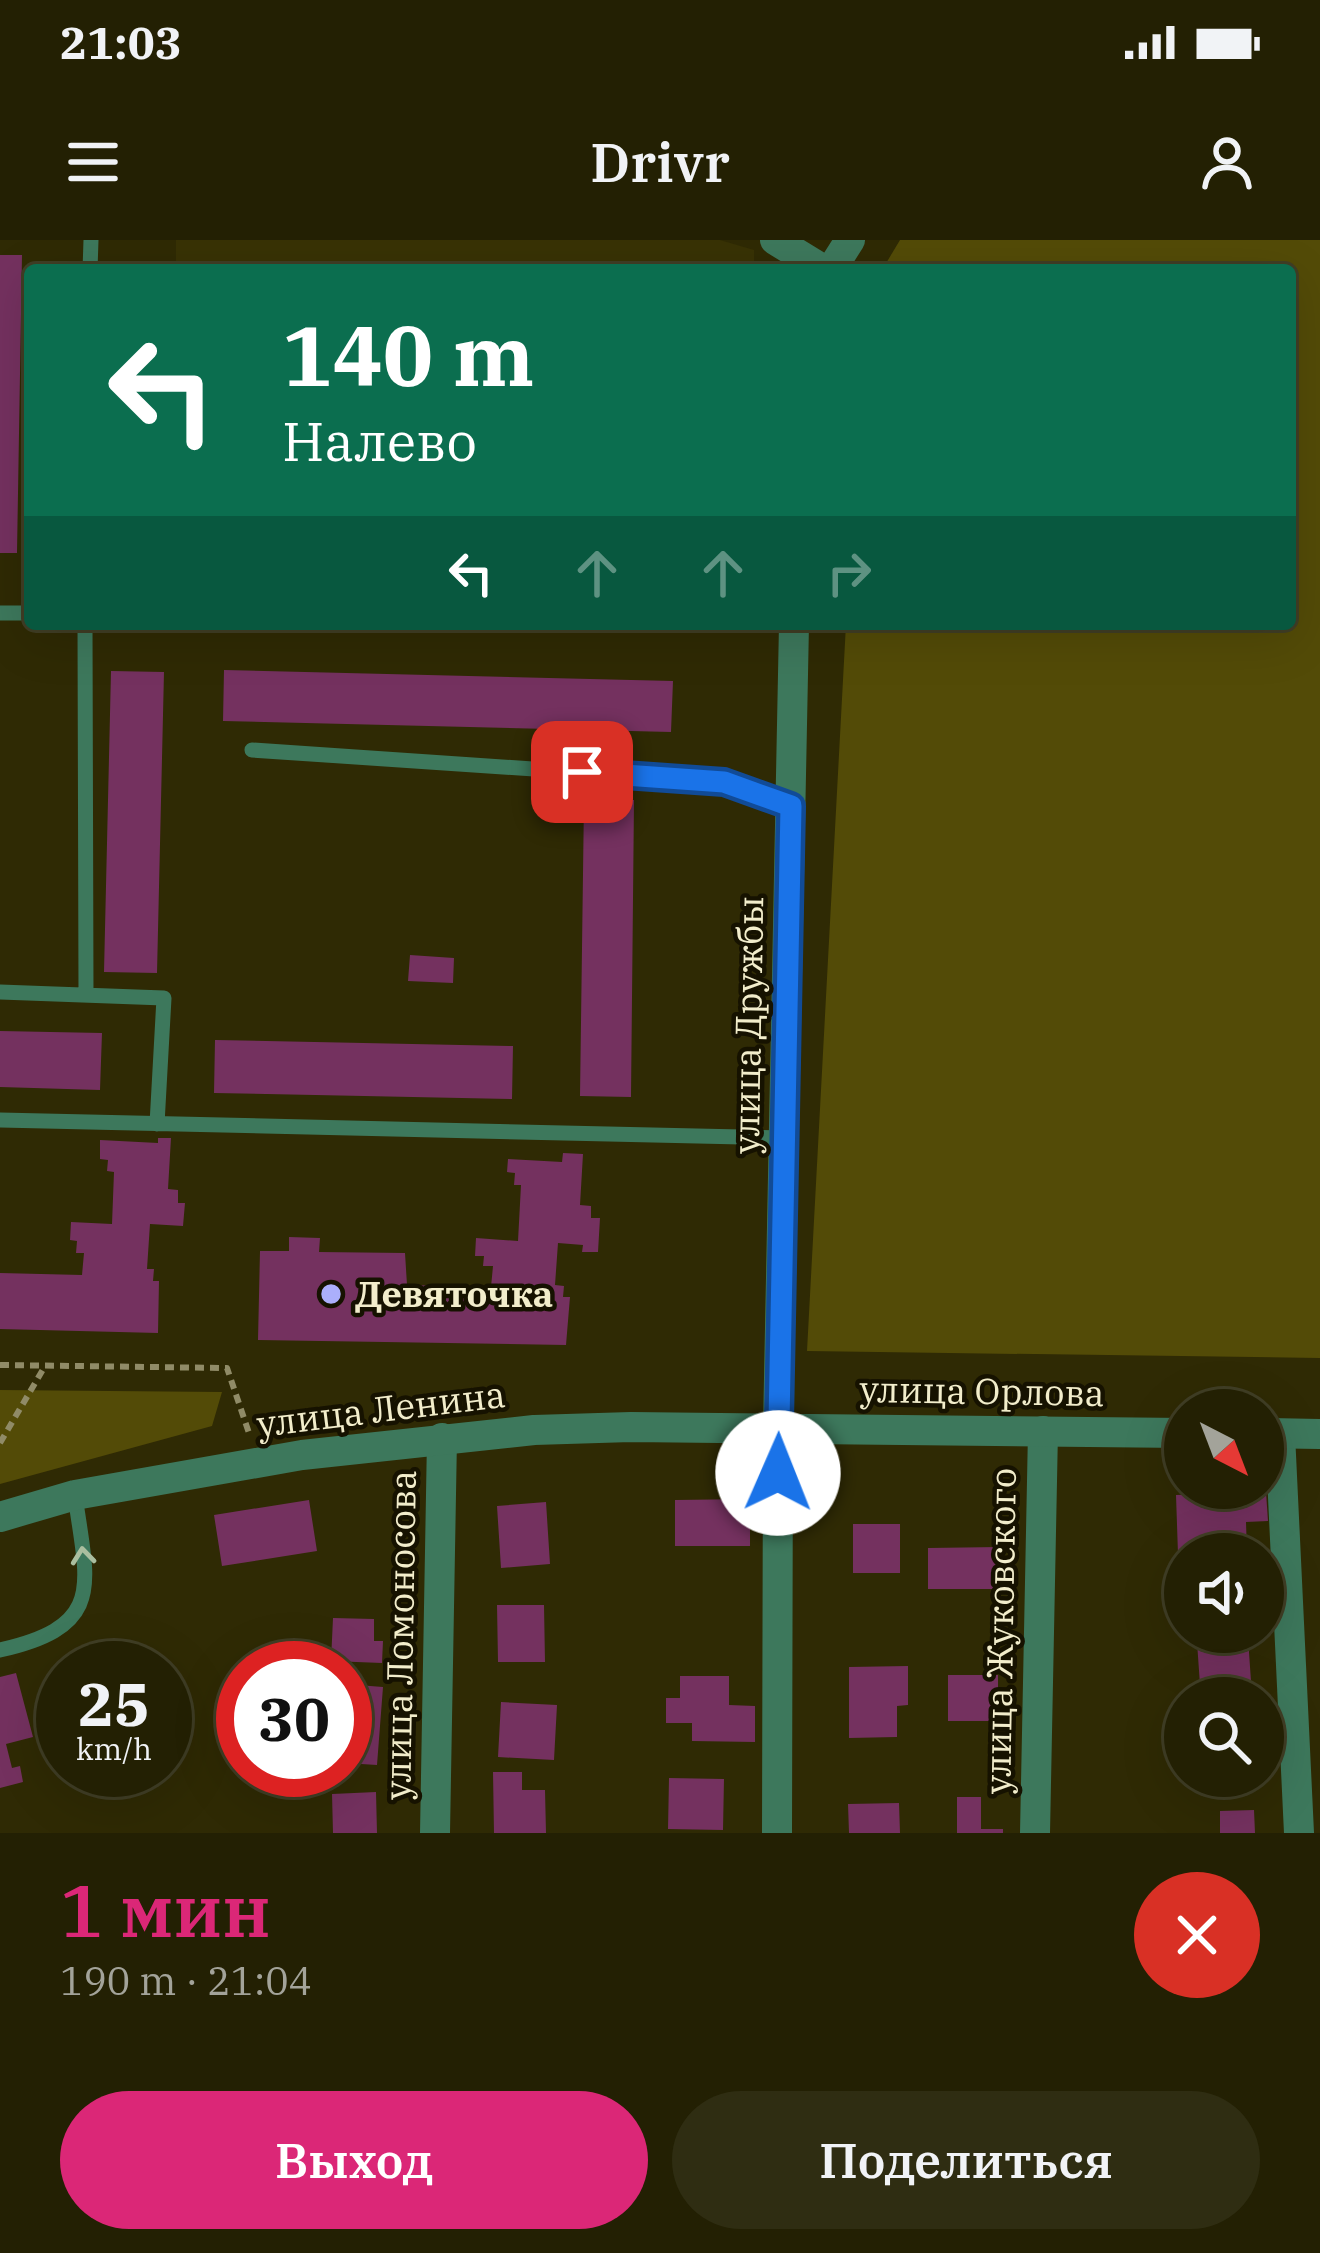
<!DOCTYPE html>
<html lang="ru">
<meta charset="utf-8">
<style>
body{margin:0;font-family:"IBM Plex Serif",serif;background:#2f2d12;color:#f1f3f6;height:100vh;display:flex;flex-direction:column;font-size:45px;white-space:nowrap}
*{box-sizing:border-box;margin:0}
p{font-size:39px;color:#a3a39a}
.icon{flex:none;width:66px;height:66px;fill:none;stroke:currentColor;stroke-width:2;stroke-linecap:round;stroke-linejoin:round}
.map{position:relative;height:1593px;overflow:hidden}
.sheet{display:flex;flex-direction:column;background:#232003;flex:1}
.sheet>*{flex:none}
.banner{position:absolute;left:24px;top:24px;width:1272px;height:366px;border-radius:12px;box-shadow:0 12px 48px #0002,0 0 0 3px #403e25;background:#0b6e4f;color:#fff;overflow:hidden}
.needle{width:78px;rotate:138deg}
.fabs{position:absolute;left:1164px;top:1149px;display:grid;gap:24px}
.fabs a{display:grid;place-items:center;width:120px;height:120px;border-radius:50%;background:#232003;box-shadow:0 12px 48px #0002,0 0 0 3px #403e25;font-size:60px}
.speed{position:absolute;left:36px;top:1401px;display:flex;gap:24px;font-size:60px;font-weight:700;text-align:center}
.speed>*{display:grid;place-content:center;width:156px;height:156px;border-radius:50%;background:#232003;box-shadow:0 12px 48px #0002,0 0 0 3px #403e25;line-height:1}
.speed small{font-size:30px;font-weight:400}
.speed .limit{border:18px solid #d22;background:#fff;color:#111}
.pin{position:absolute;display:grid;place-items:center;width:102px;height:102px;color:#fff;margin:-51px;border-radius:24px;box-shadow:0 6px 18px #0006}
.me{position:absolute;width:132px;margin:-66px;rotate:1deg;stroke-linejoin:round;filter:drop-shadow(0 0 9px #0008)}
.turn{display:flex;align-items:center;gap:42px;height:252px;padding:0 60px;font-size:54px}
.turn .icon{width:156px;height:156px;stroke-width:2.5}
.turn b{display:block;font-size:84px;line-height:102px}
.lanes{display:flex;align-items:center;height:114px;padding:0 60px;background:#0003;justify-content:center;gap:60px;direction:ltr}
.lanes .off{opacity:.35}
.round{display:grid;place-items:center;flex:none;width:126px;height:126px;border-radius:63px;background:#2f2d12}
.overview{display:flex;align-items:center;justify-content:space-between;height:204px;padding:0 60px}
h1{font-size:72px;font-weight:600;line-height:90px;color:#db2777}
.cta{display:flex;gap:24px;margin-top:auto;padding:24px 60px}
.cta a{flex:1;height:138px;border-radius:72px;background:#db2777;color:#fff;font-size:48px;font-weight:600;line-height:138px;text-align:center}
.cta a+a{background:#2f2d12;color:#f1f3f6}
.status{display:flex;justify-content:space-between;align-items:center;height:84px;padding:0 60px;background:#232003;direction:ltr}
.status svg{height:33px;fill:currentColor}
header{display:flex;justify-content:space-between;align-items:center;height:156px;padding:0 60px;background:#232003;font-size:54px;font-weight:600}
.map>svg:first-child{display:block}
</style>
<div class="status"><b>21:03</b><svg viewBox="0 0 49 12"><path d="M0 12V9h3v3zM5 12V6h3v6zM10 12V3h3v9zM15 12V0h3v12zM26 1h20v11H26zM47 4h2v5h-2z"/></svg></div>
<header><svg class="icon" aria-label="menu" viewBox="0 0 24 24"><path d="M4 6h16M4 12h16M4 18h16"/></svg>Drivr<svg class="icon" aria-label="person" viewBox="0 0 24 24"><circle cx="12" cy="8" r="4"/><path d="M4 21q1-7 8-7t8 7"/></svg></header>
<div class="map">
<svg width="1320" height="1593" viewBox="0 0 1320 1593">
<rect width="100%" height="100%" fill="#2f2a04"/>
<!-- built -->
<path fill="#383205" d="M176 0H720L754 10V30H176Z"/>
<!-- green -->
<path fill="#534b07" d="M900 0H1320V1118L807 1111 846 384H1290V30H882Z
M0 1150 222 1152 212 1186 0 1244Z"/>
<!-- building -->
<path fill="#74315f" d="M0 15H22L17 313H0Z
M224 430 673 441 671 492 223 481Z
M111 431 164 432 157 733 104 732Z
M584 559 634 560 631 857 580 856Z
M410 715 454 718 453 743 408 741Z
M0 791 102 793 100 850 0 847Z
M215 800 513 806 512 859 214 853Z
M158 898H171L168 949 178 950V963H185L183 986 150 984 147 1029H154L153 1041H159L158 1093 0 1089V1033L82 1035 84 1013H76L77 1001 70 1000 71 982 112 984 114 932 107 931 108 920 100 919V900L158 903Z
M563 913 583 914 580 965 591 966V978H600L598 1012H582L583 1005 558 1003 555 1045 564 1046 563 1057H570L566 1105 258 1100 260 1011H289V997L320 998 319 1012 405 1013 407 1045 491 1047 493 1026H483L484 1016H475L476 998 518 1001 521 945H514L515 933 507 932 508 919 562 922Z
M1266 1252 1268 1281 1246 1282 1247 1314H1178L1176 1255Z
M750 1259V1306H675V1260Z
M309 1260 317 1311 222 1326 214 1275Z
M546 1262 550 1324 501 1328 497 1266Z
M853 1284H900V1333H853Z
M999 1307V1349H928V1308Z
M497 1365H544L545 1422H498Z
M333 1378 374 1379V1401H383L382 1423 331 1421Z
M1248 1398 1251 1441 1200 1445 1197 1402Z
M908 1426V1465L897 1466V1497L849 1498V1427Z
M16 1433 33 1497 6 1504 12 1528 20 1526 23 1542 0 1548V1437Z
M948 1435H998V1481H948Z
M680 1436H729V1465L755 1466V1502L692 1501V1483H666V1458H680Z
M345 1444 383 1447 377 1525 345 1523Z
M501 1462 557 1465 554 1520 498 1517Z
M63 1463V1506H62L51 1466Z
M493 1532H522V1550H545L546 1593H494Z
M669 1538 724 1539 723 1590 668 1589Z
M376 1552 377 1593H333L332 1554Z
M957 1557H981V1589H1003V1593H957Z
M899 1563 900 1593H849L848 1564Z
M1254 1570 1255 1593H1220V1571Z"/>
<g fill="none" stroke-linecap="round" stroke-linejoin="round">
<!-- path -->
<path stroke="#908b67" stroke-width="6" stroke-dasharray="9 6" stroke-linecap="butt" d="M0 1125 227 1128 249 1193
M0 1203 45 1126"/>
<!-- service -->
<path stroke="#3d785c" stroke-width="15" d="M90 30 91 0
M0 373H30
M85 384 86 755
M252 510 724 542 791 566
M0 752 164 758 157 884
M0 880 785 898
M0 1410C107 1386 87 1344 75 1255"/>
<!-- minor -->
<path stroke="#3d785c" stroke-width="30" d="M775 0 824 30
M1280 1194 1299 1593
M435 1593 442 1198
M777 1593 778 1188
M1035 1593 1043 1191"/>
<!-- tertiary -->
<path stroke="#3d785c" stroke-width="30" d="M831 30 850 0
M778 1188 794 384
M1263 1193 1320 1194
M0 1277 75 1255 302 1215 534 1190 631 1187 1185 1193"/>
</g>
<!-- one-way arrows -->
<defs><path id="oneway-chevron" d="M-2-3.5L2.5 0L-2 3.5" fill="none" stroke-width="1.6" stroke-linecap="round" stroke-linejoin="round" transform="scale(3)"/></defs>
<use stroke="#aabe9f" href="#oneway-chevron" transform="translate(83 1316) rotate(-96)"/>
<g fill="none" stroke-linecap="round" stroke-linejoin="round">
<!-- route casing -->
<g stroke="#114b97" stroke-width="30">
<path id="route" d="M582 532 724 542 791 566 778 1233"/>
</g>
<!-- route -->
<use href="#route" stroke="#1a73e8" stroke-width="21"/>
</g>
<!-- markers -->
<circle fill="#abaffb" stroke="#161200" stroke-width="4.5" cx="331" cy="1054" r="12"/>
<g text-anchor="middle" stroke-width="9" stroke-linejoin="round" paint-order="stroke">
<!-- street labels -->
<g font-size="36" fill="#f2edcb" stroke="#161200">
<text transform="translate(748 785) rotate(-89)" y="13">улица Дружбы</text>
<text transform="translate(982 1151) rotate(1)" y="13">улица Орлова</text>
<text transform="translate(381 1169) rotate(-7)" y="13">улица Ленина</text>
<text transform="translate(1000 1391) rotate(-89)" y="13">улица Жуковского</text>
<text transform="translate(400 1395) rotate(-89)" y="13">улица Ломоносова</text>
</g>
<!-- poi labels -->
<g font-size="36" font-weight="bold" fill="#f2edcb" stroke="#161200" text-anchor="start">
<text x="355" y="1067">Девяточка</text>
</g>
</g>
</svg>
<div class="fabs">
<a><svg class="needle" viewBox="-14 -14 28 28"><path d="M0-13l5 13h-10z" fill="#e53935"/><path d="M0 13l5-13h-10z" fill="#a3a39a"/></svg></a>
<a><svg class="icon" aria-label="sound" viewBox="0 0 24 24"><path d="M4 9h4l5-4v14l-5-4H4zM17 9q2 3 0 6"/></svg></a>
<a><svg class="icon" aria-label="search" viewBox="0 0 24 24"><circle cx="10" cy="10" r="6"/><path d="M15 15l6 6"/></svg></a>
</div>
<div class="speed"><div>25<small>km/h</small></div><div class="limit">30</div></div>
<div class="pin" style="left:582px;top:532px;background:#d93025"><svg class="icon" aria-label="arrive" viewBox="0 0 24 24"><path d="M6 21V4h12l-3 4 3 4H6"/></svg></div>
<svg class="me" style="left:778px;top:1233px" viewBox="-20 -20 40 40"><circle r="19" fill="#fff"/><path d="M0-13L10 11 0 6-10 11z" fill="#1a73e8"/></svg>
<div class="banner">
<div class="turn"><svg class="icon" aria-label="left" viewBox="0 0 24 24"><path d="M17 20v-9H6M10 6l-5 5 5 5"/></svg><div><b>140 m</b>Налево</div></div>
<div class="lanes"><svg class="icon" aria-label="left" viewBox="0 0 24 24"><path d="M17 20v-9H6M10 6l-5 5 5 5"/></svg><svg class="icon off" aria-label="ahead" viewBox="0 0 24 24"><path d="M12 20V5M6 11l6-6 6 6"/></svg><svg class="icon off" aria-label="ahead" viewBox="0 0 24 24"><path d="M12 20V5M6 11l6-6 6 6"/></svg><svg class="icon off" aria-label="right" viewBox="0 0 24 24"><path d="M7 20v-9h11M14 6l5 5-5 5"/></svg></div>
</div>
</div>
<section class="sheet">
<div class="overview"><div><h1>1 мин</h1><p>190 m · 21:04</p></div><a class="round" style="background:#d93025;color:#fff"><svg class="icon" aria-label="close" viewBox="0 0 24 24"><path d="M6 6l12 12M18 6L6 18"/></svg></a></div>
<div class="cta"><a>Выход</a><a>Поделиться</a></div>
</section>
